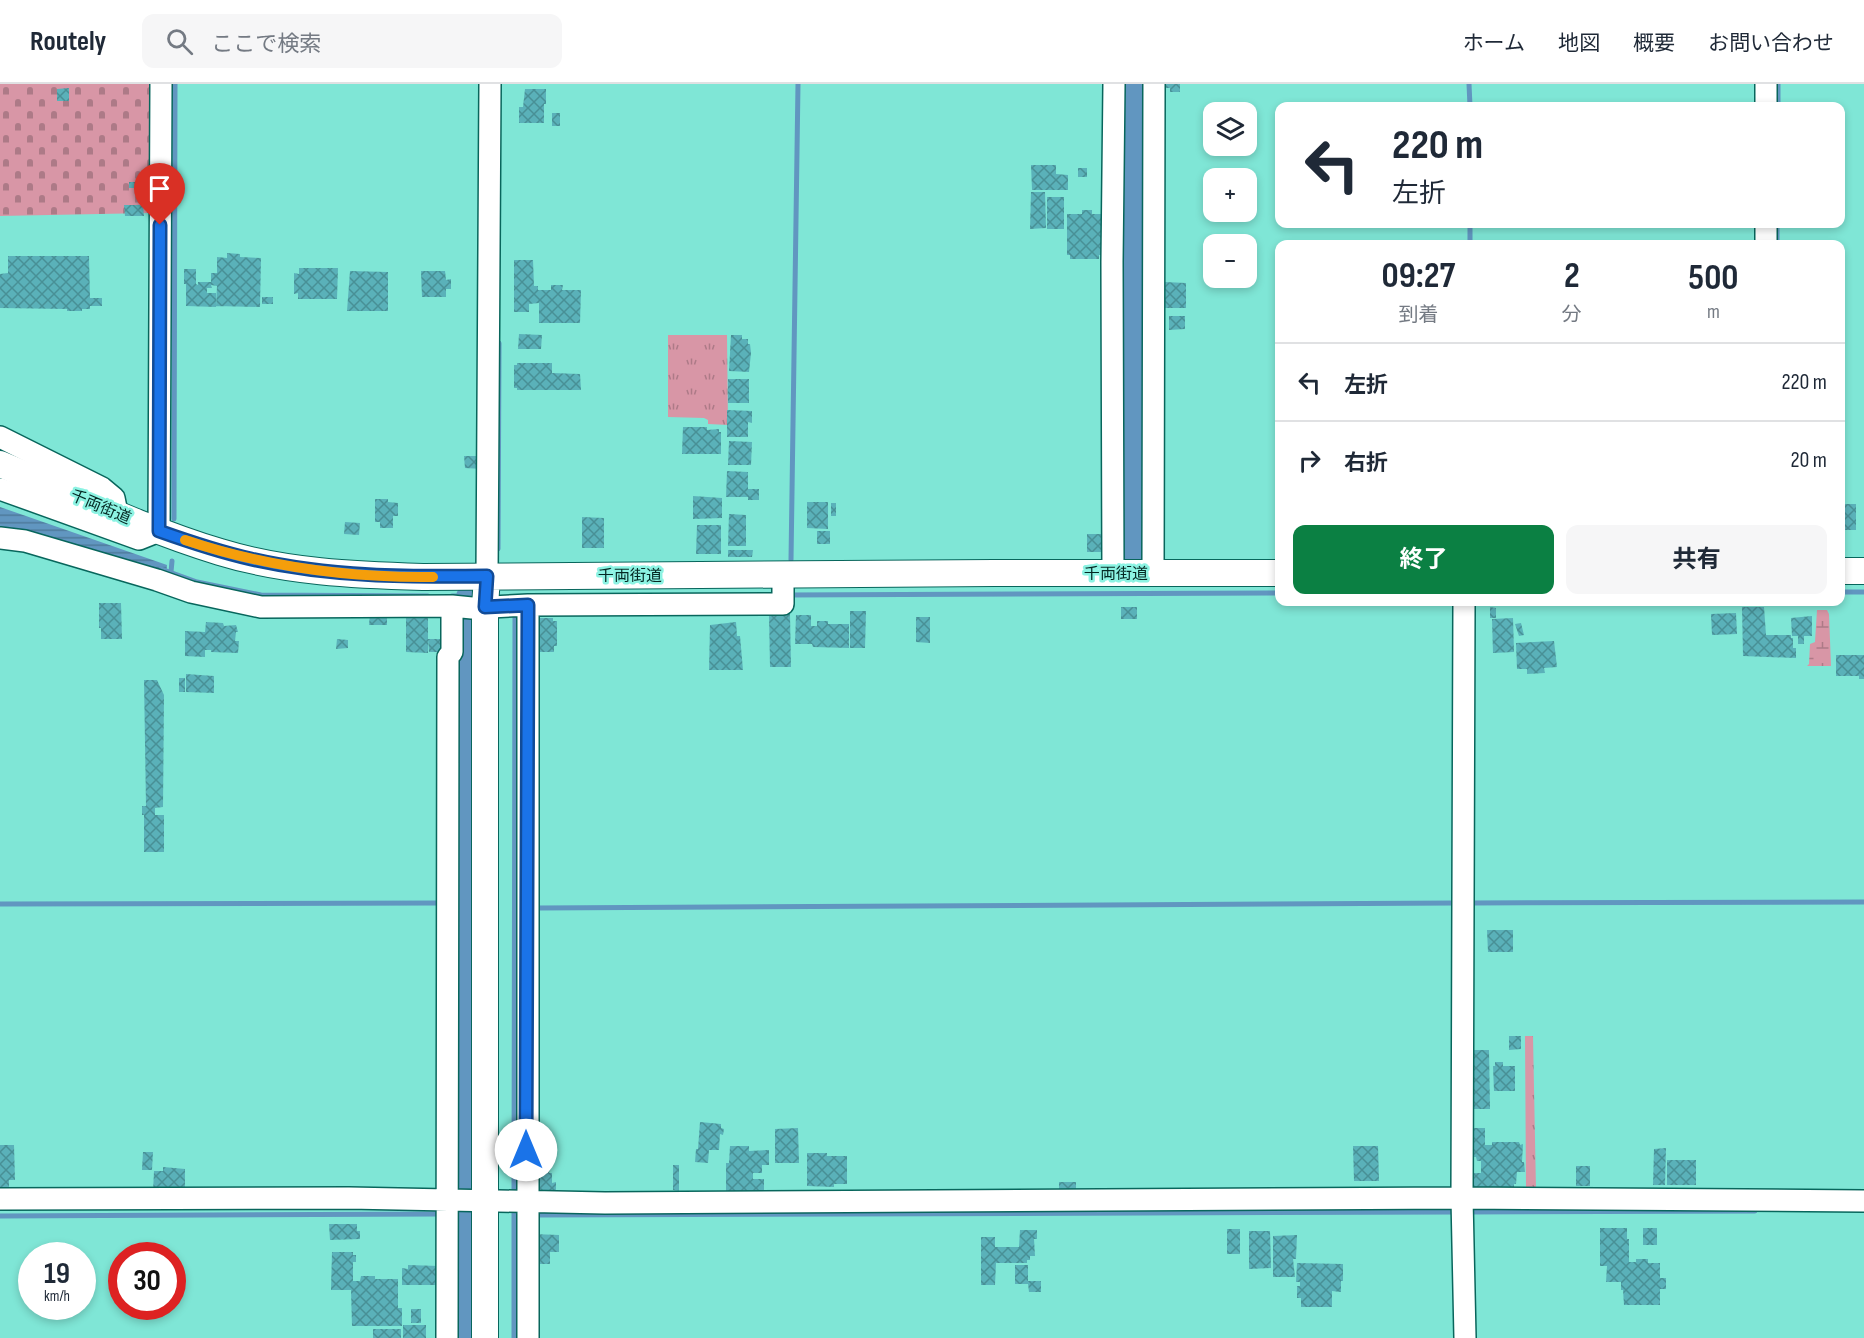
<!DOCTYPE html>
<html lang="ja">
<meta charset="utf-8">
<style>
body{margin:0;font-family:"Sofia Sans Condensed","Noto Sans JP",sans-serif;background:#f6f6f7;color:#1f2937;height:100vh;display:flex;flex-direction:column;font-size:22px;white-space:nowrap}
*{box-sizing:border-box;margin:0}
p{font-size:20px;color:#747a83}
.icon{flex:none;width:33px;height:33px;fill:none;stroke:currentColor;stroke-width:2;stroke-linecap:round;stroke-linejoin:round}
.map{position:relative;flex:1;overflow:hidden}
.sheet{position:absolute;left:1275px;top:156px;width:570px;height:366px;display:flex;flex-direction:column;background:#fff;border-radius:12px;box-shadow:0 3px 9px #0003}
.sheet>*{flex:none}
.guide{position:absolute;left:1275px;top:18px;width:570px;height:126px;border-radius:12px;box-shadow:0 3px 9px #0003;background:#fff;color:#1f2937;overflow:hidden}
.controls{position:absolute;left:1203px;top:18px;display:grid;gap:12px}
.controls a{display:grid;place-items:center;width:54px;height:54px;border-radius:12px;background:#fff;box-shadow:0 3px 9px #0003;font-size:30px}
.speed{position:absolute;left:18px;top:1158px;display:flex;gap:12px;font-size:30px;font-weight:700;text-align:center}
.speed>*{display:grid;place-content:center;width:78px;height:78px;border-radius:50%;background:#fff;box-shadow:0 3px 9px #0003;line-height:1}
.speed small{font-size:15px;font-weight:400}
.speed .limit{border:9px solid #d22;background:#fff;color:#111}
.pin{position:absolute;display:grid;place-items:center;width:51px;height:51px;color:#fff;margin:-62px -26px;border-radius:50% 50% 50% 0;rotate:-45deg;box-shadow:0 0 6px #0007}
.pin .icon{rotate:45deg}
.me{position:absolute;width:66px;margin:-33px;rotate:0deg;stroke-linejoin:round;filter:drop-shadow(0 0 4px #0008)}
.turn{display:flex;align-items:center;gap:21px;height:126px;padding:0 18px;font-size:27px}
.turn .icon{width:78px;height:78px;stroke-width:2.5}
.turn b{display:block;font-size:42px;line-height:51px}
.eta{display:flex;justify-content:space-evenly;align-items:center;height:102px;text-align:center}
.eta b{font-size:36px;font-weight:700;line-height:42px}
.primary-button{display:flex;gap:12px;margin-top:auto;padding:12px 18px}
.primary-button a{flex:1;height:69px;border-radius:12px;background:#0b8043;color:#fff;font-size:24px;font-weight:700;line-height:69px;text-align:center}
.primary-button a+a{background:#f6f6f7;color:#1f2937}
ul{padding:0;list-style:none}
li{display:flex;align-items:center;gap:18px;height:78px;padding:0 18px;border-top:2px solid #e0e1e3}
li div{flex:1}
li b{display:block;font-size:22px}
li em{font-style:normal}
header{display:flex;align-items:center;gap:36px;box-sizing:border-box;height:84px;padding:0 30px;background:#fff;border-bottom:2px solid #e0e1e3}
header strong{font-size:28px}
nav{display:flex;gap:33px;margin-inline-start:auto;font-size:21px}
.search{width:420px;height:54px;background:#f6f6f7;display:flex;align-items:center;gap:15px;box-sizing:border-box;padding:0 21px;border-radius:12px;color:#747a83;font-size:22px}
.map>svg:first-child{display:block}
</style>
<header>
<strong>Routely</strong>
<div class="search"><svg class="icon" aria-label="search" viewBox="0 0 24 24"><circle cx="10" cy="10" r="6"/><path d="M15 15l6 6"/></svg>ここで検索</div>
<nav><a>ホーム</a><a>地図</a><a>概要</a><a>お問い合わせ</a></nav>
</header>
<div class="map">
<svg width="1864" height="1254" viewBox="0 0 1864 1254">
<defs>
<pattern id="grass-tufts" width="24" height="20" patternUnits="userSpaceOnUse" patternTransform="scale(1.5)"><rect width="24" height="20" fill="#d896a6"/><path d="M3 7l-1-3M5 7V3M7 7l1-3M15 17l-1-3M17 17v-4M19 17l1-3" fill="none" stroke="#ad7a87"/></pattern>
<pattern id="wetland-marsh" width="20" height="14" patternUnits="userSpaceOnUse" patternTransform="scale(1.5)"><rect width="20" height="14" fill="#d896a6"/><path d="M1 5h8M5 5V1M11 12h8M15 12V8" fill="none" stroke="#ad7a87"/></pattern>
<pattern id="cemetery-stones" width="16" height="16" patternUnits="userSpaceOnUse" patternTransform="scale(1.5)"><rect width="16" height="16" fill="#d896a6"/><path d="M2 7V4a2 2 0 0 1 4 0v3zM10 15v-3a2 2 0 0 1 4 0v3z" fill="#ad7a87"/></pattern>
<pattern id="water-rules" width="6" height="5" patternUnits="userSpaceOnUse" patternTransform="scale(1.5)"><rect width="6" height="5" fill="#6196c0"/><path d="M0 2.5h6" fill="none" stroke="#4e7a9c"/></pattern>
<pattern id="building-cross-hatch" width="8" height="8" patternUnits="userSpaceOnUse" patternTransform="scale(1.5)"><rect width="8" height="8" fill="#5ab1b9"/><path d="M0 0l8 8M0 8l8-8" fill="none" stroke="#489096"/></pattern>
</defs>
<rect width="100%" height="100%" fill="#7fe6d6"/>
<!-- grass -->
<path fill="url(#grass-tufts)" d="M668 251H727L728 341 708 340V336L704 334 668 333Z
M1525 952H1533L1536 1106H1526Z"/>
<!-- wetland -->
<path fill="url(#wetland-marsh)" d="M1817 526H1827L1829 530 1831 582H1807L1809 580 1810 560 1815 558Z"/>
<!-- cemetery -->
<path fill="url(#cemetery-stones)" d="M0 0H152L150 129 0 132Z"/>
<!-- water -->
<path fill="url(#water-rules)" d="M0 423 167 481 166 491 0 445Z"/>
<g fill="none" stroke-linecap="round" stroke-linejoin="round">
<!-- stream -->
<path stroke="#6196c0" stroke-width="5" d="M1469 0 1470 22
M1778 22V0
M1470 140V160
M1777 160V140
M174 435 175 0
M498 465 499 259
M791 476 798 0
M161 485 197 498 261 511 428 512
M171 488 172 477
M1840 508H1864
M786 511 1280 509
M452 512H465
M457 819H463
M1472 819 1864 818
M0 820 440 819
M538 824 1456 819
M514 1111 515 532
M1467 1128 1755 1127
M456 1130H465
M534 1131 1458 1128
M0 1132 440 1130
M514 1254V1121"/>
<!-- canal -->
<path stroke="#6196c0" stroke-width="18" d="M465 1254 463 819 465 512"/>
<!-- river -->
<path stroke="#6196c0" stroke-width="30" d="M1135 0V473"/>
</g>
<!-- building -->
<path fill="url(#building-cross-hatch)" d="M1160 0H1180V8H1170V4H1160Z
M69 4V17H57V5Z
M525 5H546V20H544V39H519V23H523Z
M552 29H560V42H552Z
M1031 81H1056V90L1068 91V106H1032Z
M1078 84H1087V93H1078Z
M129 98H143V104H129Z
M1031 108H1045L1046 144 1030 145Z
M1047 113H1064V145H1047Z
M124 121H143L144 132H125Z
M1082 126H1092V130H1103L1106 160H1101V171H1099V175H1070V171H1067V130H1082Z
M227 169 240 170V173L261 174 260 223 216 222 217 202 211 201 212 204H207V209H216V223L186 222V200H184V185H196V200L198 201V198H211V189H217V173L227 174Z
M8 172H89L90 214H102V222H90V225H82V227H67V225L0 224V190L8 189Z
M514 176H533L534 202H538V206H551V201H563L562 206H581L580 239H539V219L529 220V228H514Z
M299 184H338L337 215H298V209L294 210V189L299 190Z
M350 187 388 188V227H347Z
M421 187H445L446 196 451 195V205H446V213H422Z
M1165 198 1186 199V224H1165Z
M262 213H273V220H262Z
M1169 232H1185V245L1169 246Z
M519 250 542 251 541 265H518Z
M731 251H742V255H748V260H750L751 269 749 288 729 287Z
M517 279H552V289L580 290 581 306H517V304H514V281H517Z
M728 295H749V319H728Z
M727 326 752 327V339L748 338V353H727Z
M683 343H707V346L719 345V348H721V370H682Z
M729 357 752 358 751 381H728Z
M464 372H484L483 385 465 384Z
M727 387 748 388V405H759V416H748V413H726Z
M693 412 722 414V434L693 435Z
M375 415H388V418L398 419V432H393V444H380V438H375Z
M1844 415V420H1856V446H1840V416Z
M807 418H828V445L807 444Z
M831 419H836V432H831Z
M729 430 746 431V462H728Z
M582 433 604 434V464H582Z
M345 438 360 439 359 451 344 450Z
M697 441H721V470H696Z
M817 447H830V460H817Z
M1087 450H1104V468H1087Z
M728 466H753L752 473H728Z
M99 519H121L122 555H101V544H99Z
M1121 523H1137V535H1121Z
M1490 523 1496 524V534H1490Z
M1742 523H1764L1766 551H1791V554H1793V564H1796V574L1743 572Z
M850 527H866L865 564H850Z
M370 529 387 530V541H369Z
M1736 529 1737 550 1712 551 1711 530Z
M790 530 791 583H770L769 531Z
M406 531H428V569L406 568Z
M796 531H811V542H817V537H828V540H849V564L813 563 812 560H795Z
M1812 532V552H1804V560H1798V552H1792L1791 534Z
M916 533H930V559L916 558Z
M533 534H553V537H557V562H554V568H533Z
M1513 534 1514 568 1493 569 1492 535Z
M206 538 223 539 224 542 236 541 238 548H236L235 557H239L238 569 211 568V566H205V573L185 572V547L205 548Z
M736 538 737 552H740L743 586H709L710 541Z
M1521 539 1524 551 1519 552 1515 540Z
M337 555 348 556V564L336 565Z
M428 555H444V568H429Z
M1554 557 1557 583 1544 584 1545 589 1527 590V585H1517L1516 559Z
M1836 571H1864V595H1859V592H1836Z
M186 590 214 592V609L186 608Z
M179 594H185V608H179Z
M144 596H157L164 611 163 723 155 724V731H164V768H144V731H142V722H146Z
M1487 846H1513V868H1488Z
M1509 952H1521V965L1509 966Z
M1473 966H1489L1490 1025H1473Z
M1495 978H1503V982H1515V1007H1494L1493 982H1495Z
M700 1038 721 1040V1044L724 1045 723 1051 720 1050 719 1066H709L708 1079 695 1078 696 1065H698Z
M798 1044 799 1079H775V1045Z
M1471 1044H1485V1061H1492V1058H1519L1520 1061 1523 1060 1522 1078H1524L1525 1088H1517L1516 1100H1514V1103L1483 1104 1472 1106V1089H1481V1077H1477L1476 1073H1471Z
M0 1061H14L15 1096H9V1108H0Z
M730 1062H749V1067L769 1066V1081H762V1089H753V1095H764V1109H726V1079H729Z
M1353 1062H1378L1379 1097H1354Z
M1666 1064 1665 1101H1653L1654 1065Z
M143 1068H153L152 1086H142Z
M807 1069H827V1072H847V1100H834V1103L807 1102Z
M1667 1076H1696V1101H1667Z
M673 1081H679V1107L673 1106Z
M1576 1082H1590V1102H1576Z
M163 1083 185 1085V1108H153L154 1087H163Z
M536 1084H550L549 1089H552V1099L556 1098V1107L536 1108Z
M1059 1098H1076V1106H1059Z
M329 1140H357V1147H360V1155L330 1156Z
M1600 1144H1627V1155H1629V1178H1636V1175H1648V1179H1660V1194H1666V1205H1660V1221H1624L1623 1206H1621V1198H1606L1607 1182H1600Z
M1643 1144H1657V1161H1643Z
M1227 1145H1240V1170H1227Z
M1020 1146H1037V1155H1034L1035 1172H1030V1176H1027V1179H996L995 1201H981V1153H995V1163H1019Z
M1249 1147H1270L1271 1184 1249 1185Z
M533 1150 559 1151V1168H550V1180H533Z
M1297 1151 1296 1175H1293L1295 1193H1273V1152Z
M332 1168H353V1171H356V1178H353V1197H360L361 1192H375V1195H398V1224H402V1242H352L351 1206H331Z
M1297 1179 1343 1180V1197H1341V1208L1332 1207V1223H1301V1214H1297V1202H1300V1198H1296Z
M408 1181 439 1182 438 1201H402V1184L408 1185Z
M1015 1181H1028V1197H1041V1208H1029L1028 1200H1015Z
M411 1225H421V1239H411Z
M403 1241H426V1254H403Z
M373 1245H401V1254H373Z"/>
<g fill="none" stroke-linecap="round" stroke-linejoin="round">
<!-- minor casing -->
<g stroke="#08665c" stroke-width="24">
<path id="minor" d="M1766 0V22
M1766 140V160
M0 353 102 404 114 414 117 429
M0 405 139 455 159 447 161 0
M0 454 25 457 157 496 191 508 261 523 452 522
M1153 489 1154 0
M1113 490 1112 178 1114 0
M487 492 490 0
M1464 518 1462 1114 1465 1254
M528 521V1254
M0 1115 349 1114 605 1119 1462 1114 1864 1117
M447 1254 448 573 452 568V522L472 524 528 521 783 520V490"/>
</g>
<!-- tertiary casing -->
<g stroke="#08665c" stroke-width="28">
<path id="tertiary" d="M0 380C72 410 144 445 220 468 285 488 355 491 423 493L994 489H1280
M1840 487H1864
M485 1254V523L487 492"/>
</g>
<!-- minor -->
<use href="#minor" stroke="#fff" stroke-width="21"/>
<!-- tertiary -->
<use href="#tertiary" stroke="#fff" stroke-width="26"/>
</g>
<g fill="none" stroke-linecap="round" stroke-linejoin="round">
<!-- route casing -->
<g stroke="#114b97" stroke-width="15">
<path id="route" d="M160 141 159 447C190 458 220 468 251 475 329 493 408 493 487 492L485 523 528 521 526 1066"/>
</g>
<!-- route -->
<use href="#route" stroke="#1a73e8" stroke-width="10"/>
<!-- slow -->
<path stroke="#f59e0b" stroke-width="10" d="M185 456C265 483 348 494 433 493"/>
</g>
<g text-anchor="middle" stroke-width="5" stroke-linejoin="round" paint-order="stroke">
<!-- street labels -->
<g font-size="16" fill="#052823" stroke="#8cf3e3">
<text transform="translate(101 422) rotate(23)" y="6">千両街道</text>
<text x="1116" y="495">千両街道</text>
<text x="630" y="497">千両街道</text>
</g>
</g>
</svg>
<div class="controls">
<a><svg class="icon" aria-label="layers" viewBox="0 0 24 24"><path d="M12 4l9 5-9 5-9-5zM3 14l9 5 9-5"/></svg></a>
<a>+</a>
<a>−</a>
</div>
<div class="speed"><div>19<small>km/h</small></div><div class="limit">30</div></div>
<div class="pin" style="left:160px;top:141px;background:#d93025"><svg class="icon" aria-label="arrive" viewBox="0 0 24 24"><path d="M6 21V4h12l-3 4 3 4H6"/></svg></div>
<svg class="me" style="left:526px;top:1066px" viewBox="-20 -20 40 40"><circle r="19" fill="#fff"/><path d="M0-13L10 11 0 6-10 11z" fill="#1a73e8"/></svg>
<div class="guide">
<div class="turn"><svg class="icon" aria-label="left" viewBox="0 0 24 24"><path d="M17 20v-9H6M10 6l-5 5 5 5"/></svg><div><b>220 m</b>左折</div></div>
</div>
<section class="sheet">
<div class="eta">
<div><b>09:27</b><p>到着</p></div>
<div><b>2</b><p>分</p></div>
<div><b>500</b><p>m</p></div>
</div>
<ul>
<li><svg class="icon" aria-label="left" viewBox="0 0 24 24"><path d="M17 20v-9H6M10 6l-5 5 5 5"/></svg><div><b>左折</b></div><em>220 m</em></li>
<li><svg class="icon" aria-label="right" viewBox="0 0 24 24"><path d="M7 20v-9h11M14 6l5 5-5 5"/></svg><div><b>右折</b></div><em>20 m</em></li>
</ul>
<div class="primary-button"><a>終了</a><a>共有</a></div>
</section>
</div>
